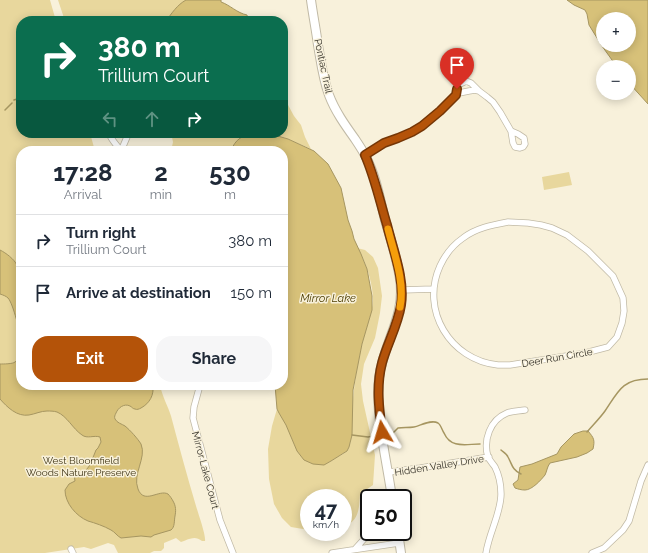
<!DOCTYPE html>
<meta charset="utf-8">
<style>
body{margin:0;font-family:Raleway,sans-serif;background:#f6f6f7;color:#1f2937;height:100vh;display:flex;flex-direction:column;font-size:15px;white-space:nowrap}
*{box-sizing:border-box;margin:0}
p{font-size:13px;color:#747a83}
.icon{flex:none;width:22px;height:22px;fill:none;stroke:currentColor;stroke-width:2;stroke-linecap:round;stroke-linejoin:round}
.map{position:relative;flex:1;overflow:hidden}
.sheet{position:absolute;left:16px;top:146px;width:272px;height:244px;display:flex;flex-direction:column;background:#fff;border-radius:16px;box-shadow:0 2px 10px #0003}
.sheet>*{flex:none}
.banner{position:absolute;left:16px;top:16px;width:272px;height:122px;border-radius:16px;box-shadow:0 2px 10px #0003;background:#0b6e4f;color:#fff;overflow:hidden}
.fabs{position:absolute;left:596px;top:12px;display:grid;gap:8px}
.fabs a{display:grid;place-items:center;width:40px;height:40px;border-radius:50%;background:#fff;box-shadow:0 2px 10px #0003;font-size:20px}
.speed{position:absolute;left:300px;top:489px;display:flex;gap:8px;font-size:20px;font-weight:700;text-align:center}
.speed>*{display:grid;place-content:center;width:52px;height:52px;border-radius:50%;background:#fff;box-shadow:0 2px 10px #0003;line-height:1}
.speed small{font-size:10px;font-weight:400}
.speed .limit{border:2px solid #111;border-radius:6px;background:#fff;color:#111}
.pin{position:absolute;display:grid;place-items:center;width:34px;height:34px;color:#fff;margin:-41px -17px;border-radius:50% 50% 50% 0;rotate:-45deg;box-shadow:0 0 4px #0007}
.pin .icon{rotate:45deg}
.me{position:absolute;width:44px;margin:-22px;rotate:353deg;stroke-linejoin:round;filter:drop-shadow(0 0 3px #0008)}
.turn{display:flex;align-items:center;gap:14px;height:84px;padding:0 16px;font-size:18px}
.turn .icon{width:52px;height:52px;stroke-width:2.5}
.turn b{display:block;font-size:28px;line-height:34px}
.lanes{display:flex;align-items:center;height:38px;padding:0 16px;background:#0003;justify-content:center;gap:20px;direction:ltr}
.lanes .off{opacity:.35}
.eta{display:flex;justify-content:space-evenly;align-items:center;height:68px;text-align:center}
.eta b{font-size:24px;font-weight:700;line-height:28px}
.action{display:flex;gap:8px;margin-top:auto;padding:8px 16px}
.action a{flex:1;height:46px;border-radius:16px;background:#b45309;color:#fff;font-size:16px;font-weight:700;line-height:46px;text-align:center}
.action a+a{background:#f6f6f7;color:#1f2937}
ul{padding:0;list-style:none}
li{display:flex;align-items:center;gap:12px;height:52px;padding:0 16px;border-top:1px solid #e0e1e3}
li div{flex:1}
li b{display:block;font-size:15px}
li em{font-style:normal}
.map>svg:first-child{display:block}
</style>
<div class="map">
<svg width="648" height="553" viewBox="0 0 648 553">
<rect width="100%" height="100%" fill="#f8f1db"/>
<!-- green -->
<path fill="#e8d79d" d="M0 0H50L56 21H21V133H90L95 151H21V385H160C162 396 168 406 171 416 179 446 187 476 196 506 198 513 206 535 205 541H202C195 535 189 539 181 542L176 538 164 543V548L161 551H154L150 553H118L114 545 108 543 91 549 84 547 45 553H0Z
M58 0H187L199 21H65Z
M283 101 287 103 294 116 301 125 305 137 311 149 283 137 261 133H283Z
M171 133H258C246 134 235 139 231 151H171L173 142Z
M569 172 572 185 544 190 542 177Z
M357 248 365 250 373 257 378 268 382 296 380 313 375 338 364 364 361 384 363 401 375 455 373 485 360 494C359 510 359 521 343 527V498H309V530L291 527 282 518 274 504 269 479 268 449 272 426 277 409C280 415 284 420 287 425 294 440 296 462 316 463 323 464 326 465 333 460 338 456 346 454 349 447 353 437 352 424 352 414 353 391 357 366 362 344 365 329 372 315 373 300 373 285 366 260 357 248Z"/>
<!-- water -->
<path fill="#d7c179" stroke="#a69661" fill-rule="evenodd" d="M186 0H221V2C230 5 237 13 247 15L248 20 249 21H166C172 13 177 5 186 0Z
M567 0H648V104L629 83V67H617L602 46 589 25 587 14 585 10 574 5ZM603 19H629V45H603Z
M255 133 271 134 288 139 314 151 328 164 341 188 348 220 352 231 354 239 361 254 367 269 372 296V310L362 344 353 390 352 435 349 447 347 451 331 461 324 465 313 464 304 460 297 451 286 425 279 413 277 409 275 385H283V151H231C235 139 243 135 255 133Z
M0 250C6 253 14 259 17 265 20 273 15 282 21 291V385H153C154 395 150 403 141 408 139 409 137 410 135 409 133 409 132 407 130 406 124 403 118 408 116 413 115 415 114 417 115 419 117 423 122 424 125 426 130 430 138 439 141 444 147 458 132 474 138 489 144 505 159 489 168 494 170 496 172 499 173 501 176 506 176 511 175 516 174 521 175 527 171 530L154 535 151 537 141 536 121 538C117 536 115 532 111 530 104 526 95 523 88 521 76 516 65 503 65 490L69 484 75 481C73 471 77 475 83 474L90 465 96 450 98 448 101 442 100 437C94 435 87 439 82 435 73 429 67 416 57 412 54 411 50 411 47 411 41 411 35 414 29 415 17 417 7 407 0 399V364C3 364 13 364 15 362 20 359 18 355 18 351 18 348 20 345 21 342 21 335 13 303 8 298 6 296 3 295 0 294Z
M583 431H588C594 438 595 440 593 449L587 453 577 457 550 463C547 467 547 471 545 475 541 480 532 490 525 490 521 490 518 489 515 488L513 484 518 480 520 467 532 464 557 454 561 447 574 434Z"/>
<g fill="none" stroke-linecap="round" stroke-linejoin="round">
<!-- stream -->
<path stroke="#a69661" stroke-width="1.5" d="M14 100 17 99
M5 110 12 103
M587 432C593 425 600 418 605 411 618 392 622 379 648 379
M393 433 398 428C403 427 408 428 414 427 420 426 431 419 438 423 441 425 442 430 444 433 451 449 466 444 480 444
M352 435 368 437 374 436
M501 450C503 452 507 454 508 457 512 464 512 470 521 474"/>
<!-- street casing -->
<g stroke="#c1baa6" stroke-width="7">
<path id="street" d="M456 95 458 85 466 81 471 83 479 91
M109 133C111 140 117 145 121 151
M121 151 127 137 128 133
M365 155 384 143 398 138 412 132 434 117 456 95 459 93 469 91 475 90 479 91 487 97 493 102 500 112 511 131 518 134 524 138 525 144 523 147 520 148 515 147 513 143 511 131
M508 222 528 223 541 225 552 228 567 235 588 251 613 276 623 298 624 311 622 323 617 337 608 347 585 353 510 365C506 365 502 365 498 365 450 360 420 310 440 266 445 255 453 245 463 238 476 228 492 225 508 222Z
M402 290 433 289
M200 385 194 407 193 418 220 520 233 553
M389 472 420 468 489 457
M71 549 73 553
M355 549 365 538 388 532
M332 553 399 543
M486 553C489 533 501 513 501 494 501 485 499 475 495 467 493 464 490 461 488 457 483 440 490 420 507 413 512 411 519 411 525 410
M592 553 604 548 623 530 629 521 641 481 648 465"/>
</g>
<!-- secondary casing -->
<g stroke="#c1baa6" stroke-width="10">
<path id="secondary" d="M311 0C313 15 316 30 318 45 321 62 323 79 329 95 335 111 345 125 355 139 359 145 363 151 366 157 376 176 380 199 385 220 391 240 397 259 400 279 406 316 383 343 379 378 375 416 387 461 392 498
M398 532 401 553"/>
</g>
<!-- street -->
<use href="#street" stroke="#fff" stroke-width="5.5"/>
<!-- secondary -->
<use href="#secondary" stroke="#fff" stroke-width="8"/>
</g>
<g fill="none" stroke-linecap="round" stroke-linejoin="round">
<!-- route casing -->
<g stroke="#753606" stroke-width="10">
<path id="route" d="M382 432C379 409 376 386 382 363 387 344 398 325 401 305 405 279 393 250 387 225 380 202 375 178 365 155L384 143 398 138 412 132 422 126 440 111 456 95 457 89"/>
</g>
<!-- route -->
<use href="#route" stroke="#b45309" stroke-width="7"/>
<!-- slow -->
<path stroke="#f59e0b" stroke-width="7" d="M388 229C394 254 405 281 400 307"/>
</g>
<g text-anchor="middle" stroke-width="3" stroke-linejoin="round" paint-order="stroke">
<!-- street labels -->
<g font-size="10" fill="#343129" stroke="#f8f1db">
<text transform="translate(324 66) rotate(78)" y="4">Pontiac Trail</text>
<text transform="translate(557 357) rotate(-10)" y="4">Deer Run Circle</text>
<text transform="translate(439 465) rotate(-9)" y="4">Hidden Valley Drive</text>
<text transform="translate(206 470) rotate(75)" y="4">Mirror Lake Court</text>
</g>
<!-- park labels -->
<g font-size="10" fill="#403616" stroke="#f8f1db">
<text x="81" y="464">West Bloomfield<tspan x="81" dy="12">Woods Nature Preserve</tspan></text>
</g>
<!-- water labels -->
<g font-size="11" font-style="italic" fill="#4c3d00" stroke="#f8f1db">
<text x="328" y="302">Mirror Lake</text>
</g>
</g>
</svg>
<div class="fabs">
<a>+</a>
<a>−</a>
</div>
<div class="speed"><div>47<small>km/h</small></div><div class="limit">50</div></div>
<div class="pin" style="left:457px;top:89px;background:#d93025"><svg class="icon" aria-label="arrive" viewBox="0 0 24 24"><path d="M6 21V4h12l-3 4 3 4H6"/></svg></div>
<svg class="me" style="left:382px;top:432px" viewBox="-20 -20 40 40"><path d="M0-17L14 15 0 8-14 15z" fill="#b45309" stroke="#fff" stroke-width="4"/></svg>
<div class="banner">
<div class="turn"><svg class="icon" aria-label="right" viewBox="0 0 24 24"><path d="M7 20v-9h11M14 6l5 5-5 5"/></svg><div><b>380 m</b>Trillium Court</div></div>
<div class="lanes"><svg class="icon off" aria-label="left" viewBox="0 0 24 24"><path d="M17 20v-9H6M10 6l-5 5 5 5"/></svg><svg class="icon off" aria-label="ahead" viewBox="0 0 24 24"><path d="M12 20V5M6 11l6-6 6 6"/></svg><svg class="icon" aria-label="right" viewBox="0 0 24 24"><path d="M7 20v-9h11M14 6l5 5-5 5"/></svg></div>
</div>
<section class="sheet">
<div class="eta">
<div><b>17:28</b><p>Arrival</p></div>
<div><b>2</b><p>min</p></div>
<div><b>530</b><p>m</p></div>
</div>
<ul>
<li><svg class="icon" aria-label="right" viewBox="0 0 24 24"><path d="M7 20v-9h11M14 6l5 5-5 5"/></svg><div><b>Turn right</b><p>Trillium Court</p></div><em>380 m</em></li>
<li><svg class="icon" aria-label="arrive" viewBox="0 0 24 24"><path d="M6 21V4h12l-3 4 3 4H6"/></svg><div><b>Arrive at destination</b></div><em>150 m</em></li>
</ul>
<div class="action"><a>Exit</a><a>Share</a></div>
</section>
</div>
